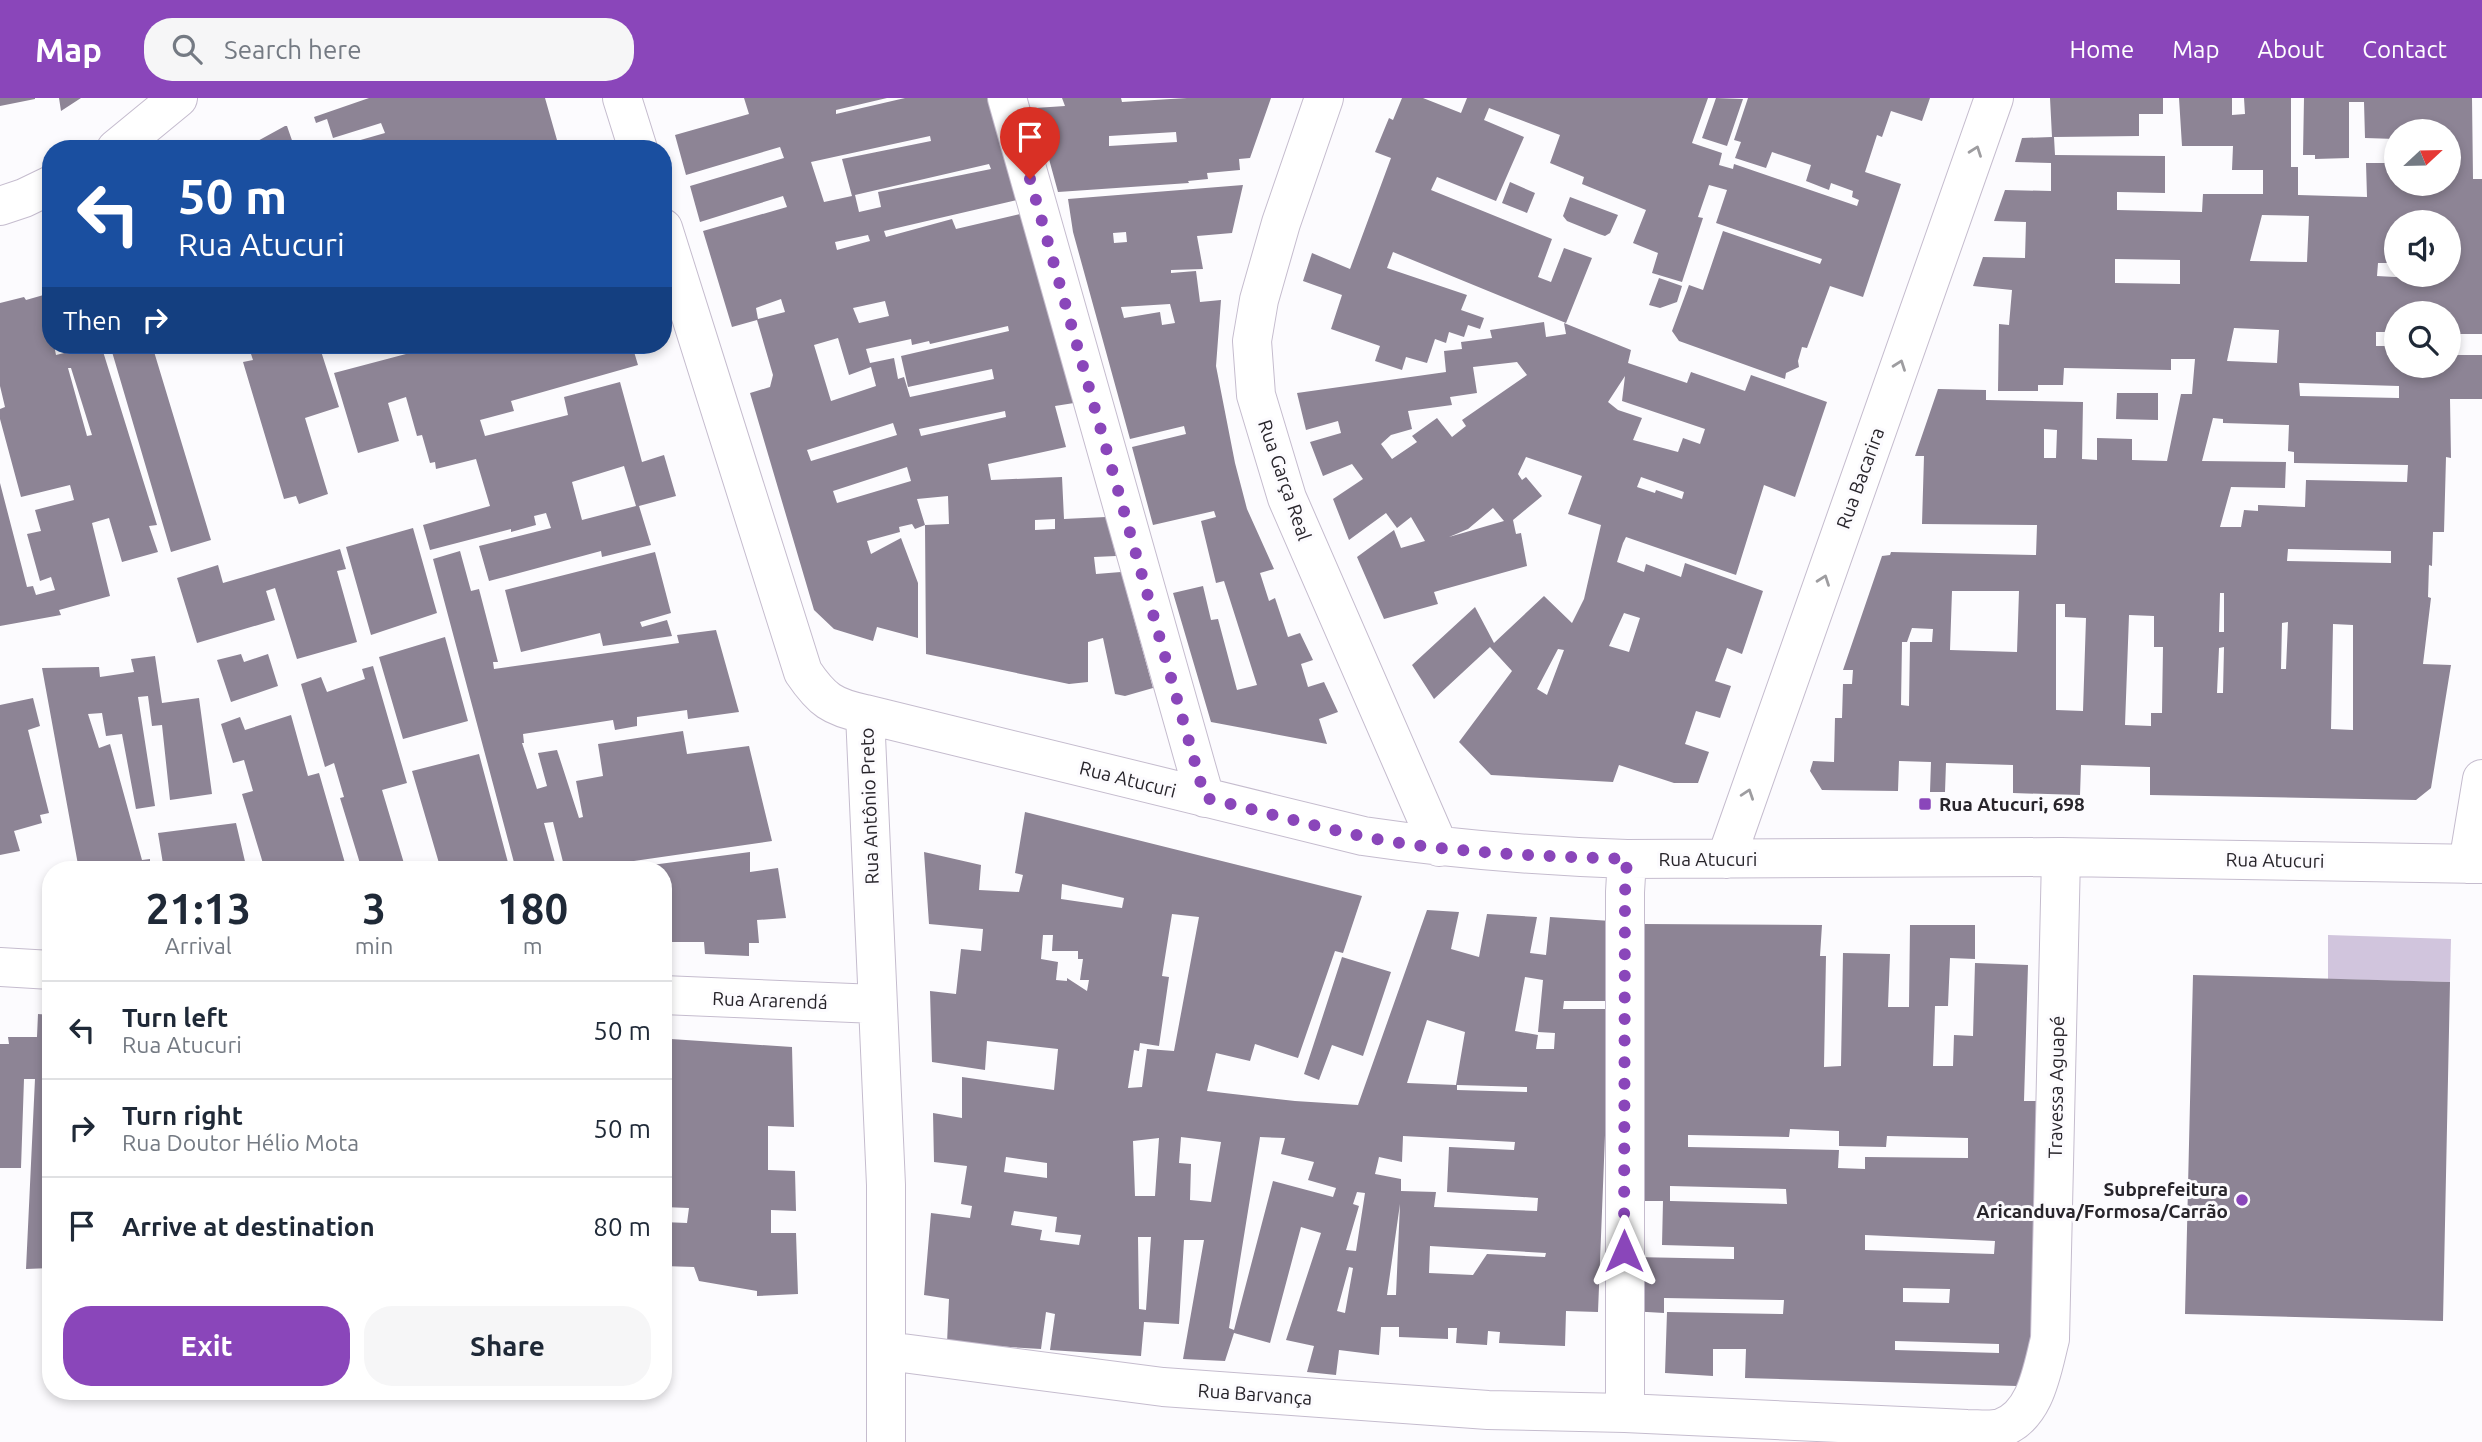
<!DOCTYPE html>
<meta charset="utf-8">
<style>
body{margin:0;font-family:Ubuntu,sans-serif;background:#f6f6f7;color:#1f2937;height:100vh;display:flex;flex-direction:column;font-size:26px;white-space:nowrap}
*{box-sizing:border-box;margin:0}
p{font-size:23px;color:#747a83}
.icon{flex:none;width:38px;height:38px;fill:none;stroke:currentColor;stroke-width:2;stroke-linecap:round;stroke-linejoin:round}
.map{position:relative;flex:1;overflow:hidden}
.panel{position:absolute;left:42px;top:763px;width:630px;height:539px;display:flex;flex-direction:column;background:#fff;border-radius:28px;box-shadow:0 4px 10px #0003}
.panel>*{flex:none}
.top-card{position:absolute;left:42px;top:42px;width:630px;height:214px;border-radius:28px;box-shadow:0 4px 10px #0003;background:#1a4fa0;color:#fff;overflow:hidden}
.needle{width:46px;rotate:68deg}
.controls{position:absolute;left:2384px;top:21px;display:grid;gap:14px}
.controls a{display:grid;place-items:center;width:77px;height:77px;border-radius:50%;background:#fff;box-shadow:0 4px 10px #0003;font-size:35px}
.pin{position:absolute;display:grid;place-items:center;width:60px;height:60px;color:#fff;margin:-72px -30px;border-radius:50% 50% 50% 0;rotate:-45deg;box-shadow:0 0 7px #0007}
.pin .icon{rotate:45deg}
.me{position:absolute;width:77px;margin:-38px;rotate:0deg;stroke-linejoin:round;filter:drop-shadow(0 0 5px #0008)}
.turn{display:flex;align-items:center;gap:24px;height:147px;padding:0 21px;font-size:32px}
.turn .icon{width:91px;height:91px;stroke-width:2.5}
.turn b{display:block;font-size:49px;line-height:60px}
.then{display:flex;align-items:center;height:66px;padding:0 21px;background:#0003;gap:14px;font-size:26px}
.eta{display:flex;justify-content:space-evenly;align-items:center;height:119px;text-align:center}
.eta b{font-size:42px;font-weight:700;line-height:49px}
.cta{display:flex;gap:14px;margin-top:auto;padding:14px 21px}
.cta a{flex:1;height:80px;border-radius:28px;background:#8a46ba;color:#fff;font-size:28px;font-weight:700;line-height:80px;text-align:center}
.cta a+a{background:#f6f6f7;color:#1f2937}
ul{padding:0;list-style:none}
li{display:flex;align-items:center;gap:21px;height:98px;padding:0 21px;border-top:2px solid #e0e1e3}
li div{flex:1}
li b{display:block;font-size:26px}
li em{font-style:normal}
header{display:flex;align-items:center;gap:42px;box-sizing:border-box;height:98px;padding:0 35px;background:#8a46ba;color:#fff}
header strong{font-size:33px}
nav{display:flex;gap:38px;margin-inline-start:auto;font-size:24px}
.search{width:490px;height:63px;background:#f6f6f7;display:flex;align-items:center;gap:18px;box-sizing:border-box;padding:0 24px;border-radius:28px;color:#747a83;font-size:26px}
.map>svg:first-child{display:block}
</style>
<header>
<strong>Map</strong>
<div class="search"><svg class="icon" aria-label="search" viewBox="0 0 24 24"><circle cx="10" cy="10" r="6"/><path d="M15 15l6 6"/></svg>Search here</div>
<nav><a>Home</a><a>Map</a><a>About</a><a>Contact</a></nav>
</header>
<div class="map">
<svg width="2482" height="1344" viewBox="0 0 2482 1344">
<rect width="100%" height="100%" fill="#fcfbfe"/>
<!-- green -->
<path fill="#d1c5dd" d="M2328 837 2451 841 2450 884 2328 881Z"/>
<!-- building -->
<path fill="#8d8495" fill-rule="evenodd" d="M0 0H35V1L0 8Z
M59 0H81L61 13Z
M369 0H545L557 42 525 51H329L385 35 381 25 333 40 327 21 316 25 314 19Z
M744 0H887L836 12V16L905 0H988L1017 102 884 133 886 139 952 121 956 131 1020 116 1074 305 1055 308 1066 349 988 366 991 382 1062 379 1064 421 1106 419 1116 458 1094 459 1096 476 1121 474 1153 590 1125 598 1115 596 1103 540 1088 544V584L1069 586 926 556 925 427 915 431 912 426 899 429 900 434 867 443 871 456 901 440 918 485V540L877 529 873 543 834 531 814 512 750 295 770 289 773 277 757 222 732 229 703 133 787 109 783 98 700 124 690 88 784 60 780 49 686 77 675 37 749 16ZM930 38 931 43 842 61 852 98 824 104 811 64ZM989 66 991 71 878 94 881 109 859 114 855 97ZM868 137 870 143 837 152 835 144ZM781 201 785 214 758 221 756 210ZM885 203 889 218 859 225 853 210ZM1008 228 1009 233 901 258 908 289 992 271 994 281 910 299 904 279 898 281 894 260 870 265 866 251 911 241 912 247 929 243 930 246ZM838 240 849 277 871 269 876 288 831 303 814 247ZM1005 313 1006 319 921 338 919 331ZM893 325 897 337 811 363 807 352ZM907 369 911 383 837 405 833 393ZM948 398 949 426 925 427 917 401ZM1055 421V431L1035 432V422Z
M1062 0H1121L1122 4 1187 0H1271L1250 60 1239 61 1240 72 1207 75 1208 81 1188 83 1189 85 1058 94 1035 10 1065 8ZM1176 34 1177 44 1109 48V38Z
M1402 0H1423L1461 15 1467 0H1708L1692 45 1722 55 1719 67 1733 71 1734 66 1857 108 1859 102 1852 99 1853 93 1831 85 1829 92 1806 83 1811 67 1772 54 1766 70 1735 60 1741 44 1734 42 1748 0H1930L1922 23 1891 13 1882 39 1877 37 1865 74 1901 86 1863 199 1830 188 1807 250 1802 249 1798 263 1799 269 1786 275 1785 281 1679 243 1672 233 1689 187 1703 192 1723 133 1820 166 1822 161 1716 125 1727 92 1709 87 1698 119 1703 120 1682 184 1652 175 1658 155 1633 145 1646 112 1582 86 1584 79 1550 65 1560 37 1489 10 1484 22 1524 39 1496 103 1437 79 1431 92 1552 141 1538 179 1551 184 1564 150 1592 160 1566 225 1393 154 1387 170 1467 197 1461 212 1484 220 1480 231 1468 227 1464 239 1449 234 1446 245 1435 241 1427 265 1406 259 1402 272 1375 263 1380 248 1331 231 1342 197 1303 183 1312 155 1350 171 1391 60 1375 54 1389 20 1393 22Z
M1716 0 1743 1 1727 48 1702 40Z
M2050 0H2163V16H2139V38L2054 39 2055 57 2165 58V95L2117 94V112L2202 114 2203 96H2263V72H2232L2233 48H2182L2179 0H2232V17L2245 16 2244 0H2291V69H2298V97L2367 99 2366 65H2396V86H2448V33H2396V41L2365 40 2364 4H2349V60L2315 61V57H2303L2304 0H2472L2473 81H2482V236H2456V257H2482V301H2450L2451 360 2446 359 2444 434H2433L2432 468 2429 467 2428 499 2431 500 2423 566 2451 567 2431 690 2416 702 2150 697V669L2081 667 2080 697 2013 695V667L1946 665 1945 694H1930L1931 664 1899 663 1898 693 1822 692 1810 673 1813 663 1834 664 1835 620H1842L1843 586H1852L1853 572H1843L1882 458 1890 457 1891 454 2036 457 2037 427 1922 426 1924 358H1915L1938 291 1986 292V302L2083 304 2082 361 2097 362V340L2132 341V362L2167 363 2181 296H2192L2195 261H2171V272L2064 270 2063 287H2038V293H1998L1999 226 2009 227 2012 192 1973 188 1983 159 2025 160 2026 124 1994 123 2005 92 2051 93V65L2015 64 2022 40 2052 39ZM2262 117 2309 118 2307 164 2250 163ZM2396 124H2448V177H2413V180L2377 178 2378 165H2396ZM2115 161 2180 162V186L2115 185ZM2396 215H2448V268H2396V248H2376V234H2396ZM2234 230 2279 232 2277 265 2227 263ZM2299 285 2399 288V300L2300 298ZM2213 320 2223 321V325L2289 327 2288 353 2294 354V365L2408 367 2407 384 2306 382 2305 409 2258 407V413L2244 412 2241 429H2220L2231 389 2285 390 2286 364 2202 363ZM2044 331 2057 332 2056 360H2044ZM2288 451 2391 453V465L2287 463ZM1952 493H2019L2017 554 1950 552ZM2220 495H2224V534H2219ZM2056 506H2065V519L2086 520 2083 613 2056 612ZM2129 517 2154 518V549H2163L2162 615H2151V628L2125 627ZM2288 524 2286 571H2281L2282 525ZM2333 526 2353 527V632L2331 631ZM1912 530 1933 531 1932 544H1910L1909 608 1901 607 1902 544H1907ZM2224 549 2223 595H2217L2219 550Z
M285 28H287L295 51H243Z
M1510 84 1535 95 1527 115 1502 105Z
M1243 87 1232 135 1197 138 1203 171 1171 172V175L1196 173 1200 204 1221 202 1216 268 1235 365 1247 411 1274 471 1260 475 1269 503 1275 500 1288 539 1300 535 1313 562 1301 566 1308 589 1324 584 1338 614 1319 621 1327 646 1211 624 1173 495 1203 488 1211 522 1218 521 1237 592 1257 587 1224 483 1216 485 1201 423 1216 419 1214 413 1153 427 1132 349 1186 336 1184 328 1130 341 1073 134 1068 101ZM1126 134 1127 144 1114 145 1113 135ZM1170 206 1175 225 1162 227 1160 214 1124 220 1121 209Z
M1570 99 1618 117 1610 135 1605 138 1599 136 1567 123 1563 118Z
M1659 180 1682 188 1677 204 1660 210 1649 207Z
M47 196 49 202H51V247H54L56 257 64 255 62 247H101L157 427 149 428 158 454 122 464 109 420 92 425 110 498 59 512 61 517 0 528V385L27 489 33 488 36 497 55 492 51 479 40 483 27 436 41 433 35 412 74 402 70 387 21 399 0 321V311L5 309 0 288V205L24 199 26 202ZM68 270H71L92 337 87 338Z
M1544 224 1546 239 1566 236 1564 225 1631 252 1628 265 1687 285 1691 274 1745 293 1751 277 1827 304 1795 399 1764 387 1736 477 1626 439 1623 445 1617 464 1644 474 1646 466 1681 479 1685 465 1763 493 1742 556 1727 550 1715 583 1731 588 1720 620 1696 613 1685 646 1709 654 1698 685H1674L1619 667 1613 684 1491 677 1459 644 1512 573 1490 549 1434 601 1412 567 1475 509 1494 545 1544 498 1572 525 1584 501 1601 427 1568 416 1582 378 1526 359 1518 376 1522 382 1526 379 1542 398 1513 422 1516 436 1521 435 1527 468 1434 494 1438 506 1384 521 1357 459 1394 432 1401 450 1425 443 1411 419 1397 430 1386 415 1349 442 1333 401 1363 381 1352 366 1323 378 1310 344 1341 335 1338 323 1306 332 1297 295 1446 274 1444 253 1462 251 1461 244 1492 240 1490 232ZM1517 264 1527 277 1462 322 1466 328 1452 339 1437 320 1412 338 1417 344 1392 361 1381 346 1391 337 1412 331 1408 313 1452 307 1450 299 1477 295 1473 269ZM1625 278 1622 303 1705 331 1700 346 1683 340 1678 354 1633 342 1642 320 1618 312 1608 304ZM1641 379 1684 394 1682 401 1656 392 1655 395 1637 389ZM1493 410 1504 423 1449 439 1468 431ZM1624 515 1640 520 1629 554 1609 548ZM1558 551 1564 552 1547 597 1537 591Z
M110 247H152L211 442 171 454Z
M248 247H276L279 254 302 247H319L339 309 305 320 328 396 299 406 296 398 284 401 243 264 253 262Z
M440 247H533L535 254 563 247H632L638 267 511 303 514 313 480 322 485 338 568 317 564 299 620 284 642 364 664 357 676 398 639 408 651 447 602 459 601 453 489 483 479 448 551 430 546 415 534 418 536 427 511 434V431L430 452 423 427 490 408 476 361 436 371 435 364 430 365 422 337 417 338 406 299 388 305 399 343 358 355 334 275ZM624 368 636 408 582 422 572 384Z
M2117 295H2158V322L2116 321Z
M413 430 437 515 371 537 346 449Z
M340 451 346 471 337 473 357 544 297 561 275 490 266 493 275 522 197 545 177 480 218 467 223 485Z
M460 453 471 493 479 491 498 564H493L494 571 679 545 677 537 716 532 739 614 688 621 687 612 637 619V628L615 632 613 622 523 636 524 645H522L537 691 547 688 538 655 557 652 579 720 583 719 576 683 603 678 598 646 683 633 687 656 749 648 772 743 620 765 621 772H565L553 724 544 725 557 772H516L433 461Z
M655 454 671 515 640 524 642 529 667 522 672 538 603 548 600 535 521 554 505 492Z
M445 539 468 623 403 641 379 559Z
M241 556 244 564 268 556 278 588 231 604 217 562Z
M155 558 162 605 199 600 212 696 170 702 162 627 152 628 148 598 138 599 155 708 136 711 122 636 106 638 102 615 88 616 99 650 110 646 142 762 150 761V772H79L42 570 99 569 100 579 134 574 131 561Z
M373 568 407 685 382 692 406 772H362L340 700 344 699 334 665 325 669 301 586 321 579 327 594 365 581 362 571Z
M33 600 40 628 28 632 49 715 40 717 42 725 14 733 20 753 0 757V607Z
M291 617 308 678 319 675 347 772H265L242 696 253 693 244 662 233 665 221 626 240 619 245 632Z
M479 656 510 772H441L412 673Z
M1025 714 1362 798 1343 855 1335 853 1298 960 1255 946 1250 963 1216 955 1207 993 1295 1003 1358 1007 1427 812 1459 814 1451 851 1479 859 1487 816 1537 819 1530 855 1546 857 1550 819 1611 823 1610 903H1564L1563 911H1610L1598 1214 1566 1213 1565 1248 1499 1245 1500 1234 1488 1233 1487 1247 1456 1245 1457 1230H1448V1241L1399 1239V1229H1381L1379 1257 1339 1252 1336 1277 1307 1274 1314 1248 1286 1242 1321 1135 1301 1129 1270 1245 1234 1235 1225 1263 1183 1261 1204 1142H1184L1179 1226 1144 1224 1141 1258 1050 1252 1055 1216 1046 1214 1041 1251 947 1245 949 1201 924 1197 931 1115 970 1120 972 1108 961 1106 967 1068 934 1064 933 1015 962 1020V979L1054 992 1058 951 987 943 985 972 932 964 930 893 956 896 961 851 981 853 983 831 929 826 924 754 981 767 979 792 1019 794 1023 777 1015 775ZM1062 786 1124 800 1122 810 1061 801ZM1172 816 1199 819 1174 953 1147 951 1142 989 1128 990 1134 952 1139 953 1140 945 1159 948 1169 879 1162 878ZM1043 837H1053L1052 853H1078V861H1083L1080 882H1089L1087 893 1067 880V883L1056 882 1058 864 1041 861ZM1525 879 1543 882 1538 934 1555 935 1554 951H1536L1538 937 1515 933ZM1427 922 1465 934 1456 987 1407 985ZM1457 987 1527 989V994L1457 992ZM1403 1038 1515 1044 1514 1052 1449 1049 1447 1094 1538 1100 1537 1113 1434 1109 1436 1094 1401 1093V1081L1375 1076 1379 1059 1402 1064ZM1181 1039 1221 1044 1211 1104 1190 1102 1191 1066 1179 1065ZM1260 1039 1285 1040 1281 1056 1314 1064 1308 1082 1336 1090 1333 1099 1273 1083 1234 1232 1229 1230ZM1159 1040 1155 1098H1135L1133 1043ZM1006 1059 1047 1065V1080L1004 1074ZM1357 1094 1365 1095 1356 1153 1346 1152 1359 1108 1353 1106ZM1400 1106 1396 1197H1387ZM1014 1113 1057 1119 1055 1134 1081 1137 1079 1147 1040 1142 1042 1132 1011 1127ZM1138 1139H1151L1146 1212 1139 1211ZM1430 1148 1546 1155 1545 1159 1487 1156 1473 1177 1429 1175ZM1349 1169 1353 1170 1345 1215 1337 1213Z
M236 725 247 772H164L158 735Z
M750 754V774L778 770 786 820 757 822 759 845H749V858L705 856 704 844H663V772L629 770Z
M1642 826 1822 827 1820 858H1826L1824 969 1841 968 1843 855 1890 856 1888 909H1909L1910 827H1975V861L1950 860 1948 908H1935L1933 968H1953L1954 937 1973 938 1975 865 2028 867 2024 1003H2039L2033 1254 2017 1288 1745 1280 1746 1251H1713V1278L1665 1275 1667 1214 1783 1216 1784 1202 1664 1200V1215L1630 1213 1633 1159 1734 1161V1149L1662 1147 1663 1103H1636ZM1790 1031 1839 1033V1048L1886 1049 1887 1038 1968 1040V1060L1865 1059V1071L1838 1070 1839 1052 1688 1049V1037L1789 1039ZM1670 1088 1786 1091 1787 1106 1670 1103ZM1865 1137 1995 1143 1994 1156 1865 1152ZM1903 1190 1950 1191 1949 1205 1903 1204ZM1895 1243 1999 1246V1255L1895 1252Z
M1342 859 1391 874 1363 958 1332 947 1319 982 1304 976Z
M2193 877 2450 884 2443 1223 2185 1216Z
M38 916 51 917V1170L26 1171 35 981H24L21 1070H0V946H9L8 939H37Z
M671 941 792 949 794 1029 768 1028V1072L795 1073 796 1113 771 1112V1135H796L798 1196 757 1198V1193L699 1183 694 1169 663 1168V1124L687 1125 689 1110 663 1109V983H669Z"/>
<g fill="none" stroke-linecap="round" stroke-linejoin="round">
<!-- street casing -->
<g stroke="#c5bcce" stroke-width="40">
<path id="street" d="M622 0 638 51
M1007 0 1205 700
M1324 0 1281 125 1259 202 1252 243 1256 297 1287 400 1439 749
M116 51 178 0
M0 108 24 100 51 87
M663 130 803 574C822 602 832 609 865 616L886 1087V1344
M865 616 1363 738C1451 751 1538 758 1627 761L2061 759 2482 766
M1726 761 1994 0
M2468 766 2482 681
M0 869 51 872
M663 897 876 906
M887 1253 1163 1289 1488 1312 1625 1315 1967 1331C1978 1331 1991 1333 2001 1330 2036 1318 2042 1272 2050 1241L2061 759
M1625 1315V794L1627 761"/>
</g>
<!-- street -->
<use href="#street" stroke="#fff" stroke-width="38"/>
</g>
<!-- one-way arrows -->
<defs><path id="oneway-chevron" d="M-2-3.5L2.5 0L-2 3.5" fill="none" stroke-width="1.6" stroke-linecap="round" stroke-linejoin="round" transform="scale(1.75)"/></defs>
<g stroke="#9e9da0">
<use href="#oneway-chevron" transform="translate(1976 53) rotate(-70)"/>
<use href="#oneway-chevron" transform="translate(1900 267) rotate(-70)"/>
<use href="#oneway-chevron" transform="translate(1824 482) rotate(-70)"/>
<use href="#oneway-chevron" transform="translate(1748 696) rotate(-71)"/>
</g>
<g fill="none" stroke-linecap="round" stroke-linejoin="round">
<!-- route -->
<path stroke="#8a46ba" stroke-width="12" stroke-dasharray="0 21.6" d="M1030 81 1205 700C1257 712 1309 727 1361 738 1445 755 1541 758 1627 761L1625 794 1624 1153"/>
</g>
<!-- markers -->
<g fill="#8a46ba" stroke="#fcfbfe" stroke-width="2.5">
<rect x="1918" y="699" width="14" height="14" rx="3.5"/>
<circle cx="2242" cy="1102" r="7"/>
</g>
<g text-anchor="middle" stroke-width="6" stroke-linejoin="round" paint-order="stroke">
<!-- street labels -->
<g font-size="19" fill="#28252b" stroke="#fcfbfe">
<text transform="translate(1860 380) rotate(-70)" y="7">Rua Bacarira</text>
<text transform="translate(1285 382) rotate(71)" y="7">Rua Garça Real</text>
<text transform="translate(1128 681) rotate(14)" y="7">Rua Atucuri</text>
<text transform="translate(869 708) rotate(-92)" y="7">Rua Antônio Preto</text>
<text x="1708" y="768">Rua Atucuri</text>
<text transform="translate(2275 762) rotate(1)" y="7">Rua Atucuri</text>
<text transform="translate(770 902) rotate(2)" y="7">Rua Ararendá</text>
<text transform="translate(2056 989) rotate(-89)" y="7">Travessa Aguapé</text>
<text transform="translate(1255 1296) rotate(4)" y="7">Rua Barvança</text>
</g>
<!-- poi labels -->
<g font-size="19" font-weight="bold" fill="#28252b" stroke="#fcfbfe" text-anchor="start">
<text x="1939" y="713">Rua Atucuri, 698</text>
<text x="2228" y="1098" text-anchor="end">Subprefeitura<tspan x="2228" dy="22">Aricanduva/Formosa/Carrão</tspan></text>
</g>
</g>
</svg>
<div class="controls">
<a><svg class="needle" viewBox="-14 -14 28 28"><path d="M0-13l5 13h-10z" fill="#e53935"/><path d="M0 13l5-13h-10z" fill="#747a83"/></svg></a>
<a><svg class="icon" aria-label="sound" viewBox="0 0 24 24"><path d="M4 9h4l5-4v14l-5-4H4zM17 9q2 3 0 6"/></svg></a>
<a><svg class="icon" aria-label="search" viewBox="0 0 24 24"><circle cx="10" cy="10" r="6"/><path d="M15 15l6 6"/></svg></a>
</div>
<div class="pin" style="left:1030px;top:81px;background:#d93025"><svg class="icon" aria-label="arrive" viewBox="0 0 24 24"><path d="M6 21V4h12l-3 4 3 4H6"/></svg></div>
<svg class="me" style="left:1624px;top:1153px" viewBox="-20 -20 40 40"><path d="M0-17L14 15 0 8-14 15z" fill="#8a46ba" stroke="#fff" stroke-width="4"/></svg>
<div class="top-card">
<div class="turn"><svg class="icon" aria-label="left" viewBox="0 0 24 24"><path d="M17 20v-9H6M10 6l-5 5 5 5"/></svg><div><b>50 m</b>Rua Atucuri</div></div>
<div class="then">Then<svg class="icon" aria-label="right" viewBox="0 0 24 24"><path d="M7 20v-9h11M14 6l5 5-5 5"/></svg></div>
</div>
<section class="panel">
<div class="eta">
<div><b>21:13</b><p>Arrival</p></div>
<div><b>3</b><p>min</p></div>
<div><b>180</b><p>m</p></div>
</div>
<ul>
<li><svg class="icon" aria-label="left" viewBox="0 0 24 24"><path d="M17 20v-9H6M10 6l-5 5 5 5"/></svg><div><b>Turn left</b><p>Rua Atucuri</p></div><em>50 m</em></li>
<li><svg class="icon" aria-label="right" viewBox="0 0 24 24"><path d="M7 20v-9h11M14 6l5 5-5 5"/></svg><div><b>Turn right</b><p>Rua Doutor Hélio Mota</p></div><em>50 m</em></li>
<li><svg class="icon" aria-label="arrive" viewBox="0 0 24 24"><path d="M6 21V4h12l-3 4 3 4H6"/></svg><div><b>Arrive at destination</b></div><em>80 m</em></li>
</ul>
<div class="cta"><a>Exit</a><a>Share</a></div>
</section>
</div>
